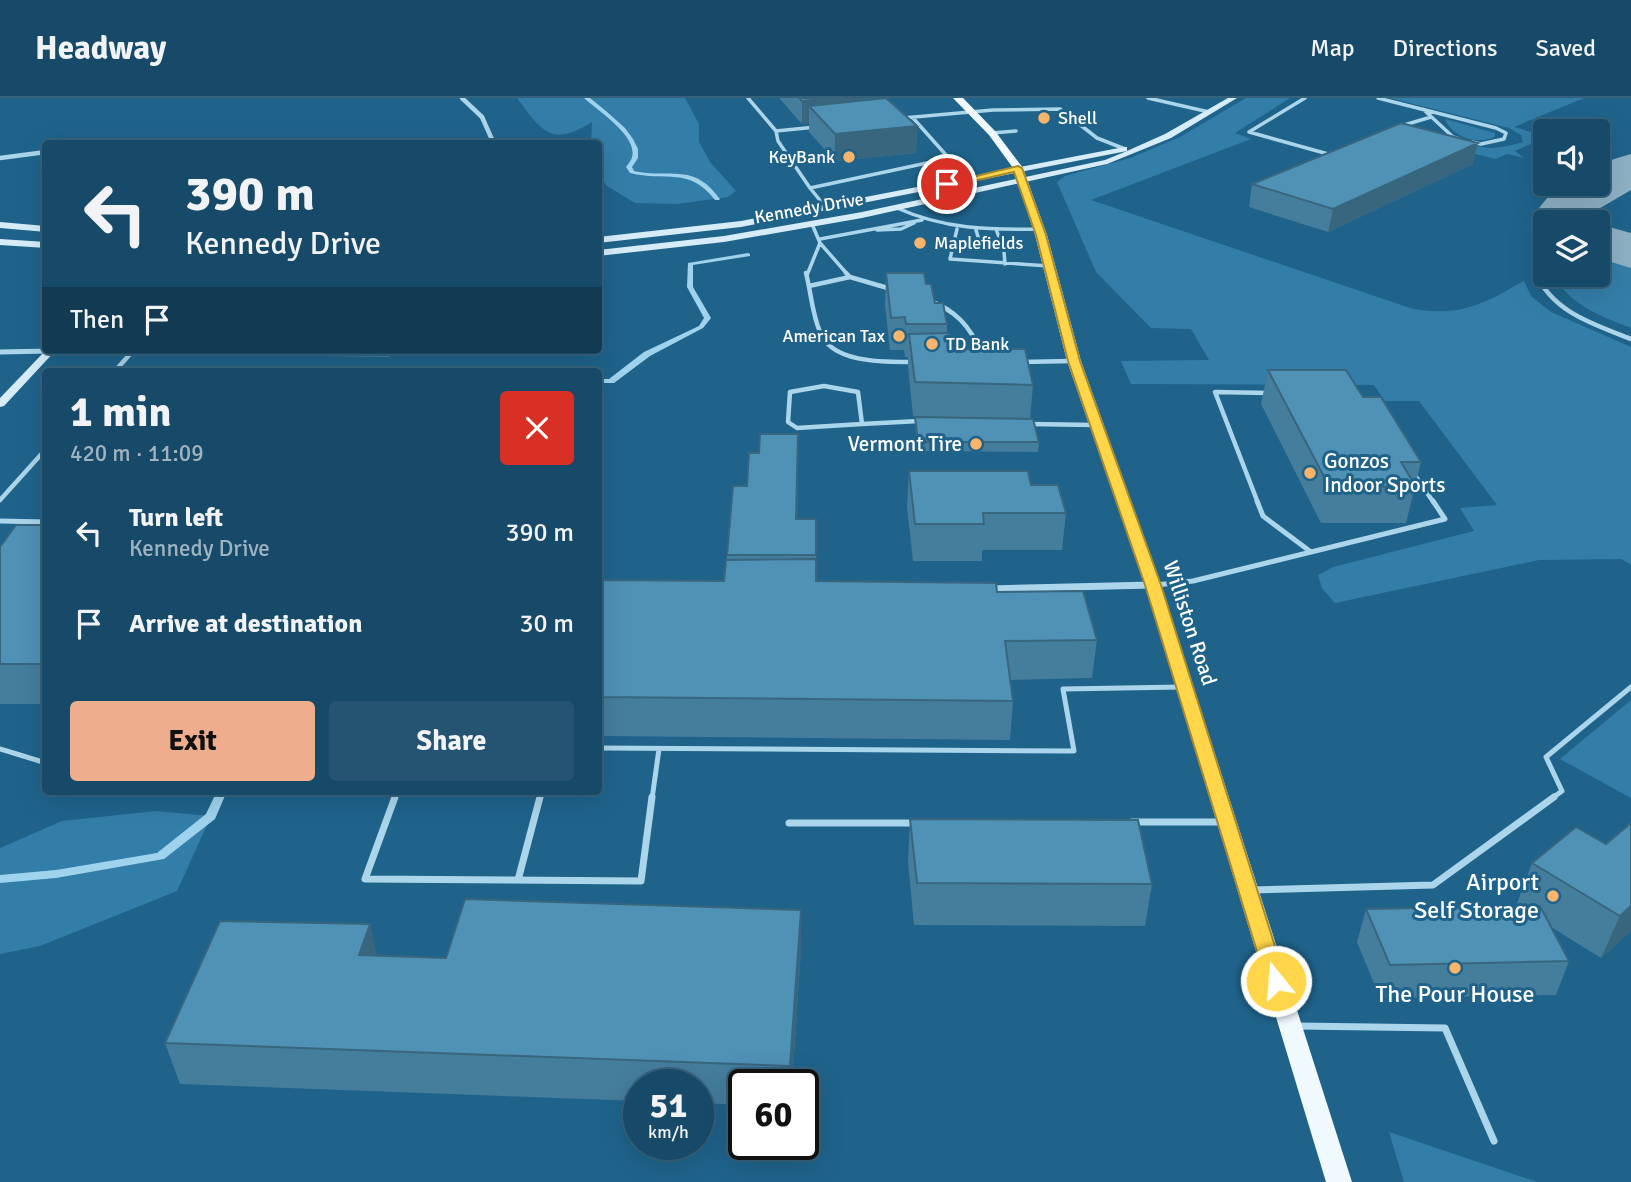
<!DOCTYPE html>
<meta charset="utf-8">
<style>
body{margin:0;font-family:Signika,sans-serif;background:#245471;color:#f1f3f6;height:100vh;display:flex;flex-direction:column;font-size:26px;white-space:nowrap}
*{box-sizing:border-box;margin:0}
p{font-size:23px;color:#9eb3c0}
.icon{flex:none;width:38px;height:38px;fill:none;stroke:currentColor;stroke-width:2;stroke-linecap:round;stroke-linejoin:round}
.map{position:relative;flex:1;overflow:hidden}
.sheet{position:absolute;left:42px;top:270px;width:560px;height:427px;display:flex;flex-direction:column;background:#174a68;border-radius:7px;box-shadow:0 7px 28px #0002,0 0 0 2px #36627c}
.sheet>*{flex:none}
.banner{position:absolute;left:42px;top:42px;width:560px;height:214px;border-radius:7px;box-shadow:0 7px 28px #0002,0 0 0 2px #36627c;background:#174a68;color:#f1f3f6;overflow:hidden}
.controls{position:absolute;left:1533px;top:21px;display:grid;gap:14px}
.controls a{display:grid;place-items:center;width:77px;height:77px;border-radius:7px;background:#174a68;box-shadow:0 7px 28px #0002,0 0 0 2px #36627c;font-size:35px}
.speed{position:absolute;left:623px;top:971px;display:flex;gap:14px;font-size:35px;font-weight:700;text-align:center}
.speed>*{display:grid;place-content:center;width:91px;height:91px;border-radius:50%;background:#174a68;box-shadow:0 7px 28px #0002,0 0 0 2px #36627c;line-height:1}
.speed small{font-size:18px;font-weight:400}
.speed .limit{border:4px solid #111;border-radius:10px;background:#fff;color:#111}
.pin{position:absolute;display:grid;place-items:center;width:60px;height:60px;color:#fff;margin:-30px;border:4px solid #fff;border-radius:50%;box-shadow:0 2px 7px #0007}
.me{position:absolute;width:77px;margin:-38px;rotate:343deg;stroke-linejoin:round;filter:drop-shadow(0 0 5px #0008)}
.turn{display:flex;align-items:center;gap:24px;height:147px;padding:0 28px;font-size:32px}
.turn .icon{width:91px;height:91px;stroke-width:2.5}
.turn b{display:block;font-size:49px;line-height:60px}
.then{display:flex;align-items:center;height:66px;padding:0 28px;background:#0003;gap:14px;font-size:26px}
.round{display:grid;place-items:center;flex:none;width:74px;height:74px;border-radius:7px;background:#245471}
.summary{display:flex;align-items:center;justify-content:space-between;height:119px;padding:0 28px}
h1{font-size:42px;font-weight:700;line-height:52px}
.action{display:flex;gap:14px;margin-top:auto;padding:14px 28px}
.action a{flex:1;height:80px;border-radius:7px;background:#eead8d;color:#111;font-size:28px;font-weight:700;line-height:80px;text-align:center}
.action a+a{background:#245471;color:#f1f3f6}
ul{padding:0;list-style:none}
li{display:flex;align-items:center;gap:21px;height:91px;padding:0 28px}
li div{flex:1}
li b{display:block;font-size:26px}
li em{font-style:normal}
header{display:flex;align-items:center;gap:42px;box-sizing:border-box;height:98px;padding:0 35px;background:#174a68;border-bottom:2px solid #36627c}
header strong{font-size:33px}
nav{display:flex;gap:38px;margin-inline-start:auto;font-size:24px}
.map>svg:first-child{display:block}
</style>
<header>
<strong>Headway</strong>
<nav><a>Map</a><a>Directions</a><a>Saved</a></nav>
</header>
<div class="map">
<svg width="1631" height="1084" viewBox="0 0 1631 1084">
<rect width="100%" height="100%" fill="#1f638b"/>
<!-- green -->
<path fill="#337ea8" d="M517 0H685L699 26V44L710 64 736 93 728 99 677 106 635 105 607 88 599 76 598 46 591 45 592 24C551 50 542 33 517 0Z
M1246 0H1290L1235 35 1251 41 1091 102 1413 211C1461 219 1483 206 1524 183L1531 198 1551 214 1631 249V467L1622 461 1539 462 1335 505 1322 490 1318 477 1333 469 1474 433 1460 410 1497 407 1419 303H1385L1374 287 1131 286 1121 263 1209 262 1191 231 1151 230 1096 174 1057 84 1065 78 1130 60 1180 39Z
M1390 0H1584L1514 29 1538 36 1530 40 1539 42 1515 53 1524 60 1507 56 1495 61 1453 50C1466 43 1479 50 1494 50 1504 49 1513 47 1523 44L1521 37 1509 30Z
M1445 21 1495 35V39C1477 47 1452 39 1445 21Z
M1598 161 1631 168V230C1601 218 1569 207 1554 177H1598Z
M1631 602V700L1560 661Z
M155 713 211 718 177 793 40 848 0 856V750L62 723Z
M1389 1034 1537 1084H1404Z"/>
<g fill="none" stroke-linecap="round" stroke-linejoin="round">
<!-- stream -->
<path fill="#9fd2ed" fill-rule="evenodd" d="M584 0H590L606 13 625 30 633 41 638 51V60L632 69 634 73C672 81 693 64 720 101L719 102H715C689 68 666 84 630 75L626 69C627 68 632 61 632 59 638 38 598 13 584 0Z
M748 155 750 156V158L693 167V189L711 220 703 230 650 258 614 285H598V281H609L644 254 699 228 704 220 687 189 688 165Z
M217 693H227L215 721 164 761 56 780 0 785V777L56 772 157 755 206 716Z"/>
<!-- taxiway -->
<path fill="#8fb1c5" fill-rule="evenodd" d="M1631 56V92L1590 116 1593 124H1545V131L1537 113C1555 87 1568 86 1598 86V70L1614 61Z
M1598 126 1631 135V170L1598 160Z"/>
<!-- lane-far3 -->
<path stroke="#abd5eb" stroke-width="3.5" d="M748 0 776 33 778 43 810 90
M1148 0 1209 14
M1305 0 1249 34 1328 56 1333 54
M1378 0 1496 30 1506 35 1504 41 1481 46 1472 44
M1423 11 1453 39 1459 41
M903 20 993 12 1060 11 1097 40 1125 51
M1401 28 1431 19
M776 33 816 29
M992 35 1016 33
M897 110C944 131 988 132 1039 131
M827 111 810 90 941 62 946 57 913 20
M812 126 820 145 848 177
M957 131 950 161 1049 168
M996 131 1000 142
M877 132 901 131 914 125
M976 132 979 142
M820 141 922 122
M1004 154 1005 166
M807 177 820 145"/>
<!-- lane-far2 -->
<path stroke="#abd5eb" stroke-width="4.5" d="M806 175C811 194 812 216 820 234 832 266 886 264 914 264
M846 175 850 179 891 191
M1536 176C1554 215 1594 226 1631 241
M809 188 850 179
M927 202C956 212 970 228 982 256
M1022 264 1071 263
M115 273 131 255 389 256 391 252
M824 288 858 294 862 326 797 330 788 324 790 294Z
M862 326 919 323
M1030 326 1094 327
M1414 376 1434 405
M0 402 46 351
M1258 405 1215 294 1269 295"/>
<!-- lane-far1 -->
<path stroke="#abd5eb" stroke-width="5" d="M1257 403 1263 418 1311 454
M0 423 46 424
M1156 487 1193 483 1445 421 1433 403
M598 650 1074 653 1063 591 1181 589
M0 651 46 665
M394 701 397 693
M540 701 542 693
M652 701 659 651
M1551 701 1562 693 1546 659 1631 589"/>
<!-- lane -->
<path stroke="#abd5eb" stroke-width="7" d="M395 699 365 781 641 783 652 699
M1132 724H1224
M789 725H916
M518 782 540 699
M1251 792 1433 787 1554 699
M1297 928 1445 930 1494 1043"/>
<!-- street-far2 -->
<path stroke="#abd5eb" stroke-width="4.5" d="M462 0 482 19 494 46
M0 60 46 54"/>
<!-- street-far1 -->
<path stroke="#abd5eb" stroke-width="5" d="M0 254 50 253"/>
<!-- street -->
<path stroke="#abd5eb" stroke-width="7" d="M989 491 1152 487"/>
<!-- secondary -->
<path fill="#d7ecf9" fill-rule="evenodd" d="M1228 0H1237L1171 40 1107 66 862 120 724 144 598 158V152L724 138 862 114 1105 62 1127 53 741 129 598 145V139L741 123 1124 49H1127V53L1165 36Z
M0 124 46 128V134L0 130Z
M0 141 46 144V150L0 147Z
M46 252H56L4 308 0 309V300Z"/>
<!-- primary -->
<path fill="#f0f9fe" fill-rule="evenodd" d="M953 0H963L995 33 1023 70 1047 137 1081 263 1161 487 1352 1084H1326L1145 487 1067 263 1035 137 1013 70 989 37Z"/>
</g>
<!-- wall -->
<path fill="#457d9d" d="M779 0H878V1L917 28 916 55 835 63 809 34V25L802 26Z
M1473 66 1328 134 1249 109 1252 86Z
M886 175 926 186 935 205 947 226V235L952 251 1033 287 1030 321 913 318 908 269V259H905L904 252H890L885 207Z
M1268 272 1363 299 1421 364 1406 425H1321L1261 306Z
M915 319 1039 344 1038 354 918 353 915 328Z
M798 363 797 421H816V483L997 494 1097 542 1092 580 1010 582 1013 603 1010 642 598 638V482L724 483 727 457 747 388Z
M909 373 1031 387 1066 415 1062 452H982V463H913L907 409Z
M46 427V606H0V449Z
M910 721 1152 786 1145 828 914 827 908 763Z
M1576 729 1631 833 1601 860 1551 829 1569 863 1556 897 1380 900 1357 844 1366 811 1518 809 1516 808 1532 765Z
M801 852 792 987H744V1007L698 1005V987H639V1003L180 986 165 945 377 858 446 860Z"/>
<!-- shaded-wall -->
<path fill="#38667f" d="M834 0H878L877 18 809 8V25L802 26V3Z
M917 28 916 55 835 63V36Z
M1478 45 1473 66 1328 134 1333 111Z
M798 336V363L796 450V421Z
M1631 808V833L1601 860 1620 818Z
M801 812V852L792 987H791L790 968Z
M370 826 379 866 359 857Z"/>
<!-- building -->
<path fill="#5091b6" stroke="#38667f" stroke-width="2" d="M799 0H834L802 3Z
M886 0 917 28 835 36 809 8Z
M1401 25 1478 45 1333 111 1252 86Z
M886 175H924L926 186H931L935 205H943L947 226H906L905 219 891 220Z
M949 235 952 251H1025L1033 287 915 284 909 236Z
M139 272H231L230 273H138Z
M1268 272H1346L1363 299H1381L1421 364H1401L1416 389 1329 388Z
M915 319 1033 321 1039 344H918Z
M760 336H798L796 421H816V457H727L733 388H747L749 355H759Z
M909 373H1028L1031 387H1058L1066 415H983L984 426H915Z
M16 427H46V566H0V449Z
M816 461V483L996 485 997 494 1083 493 1097 542 1005 543 1013 603 598 599V482L724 483 726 462Z
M910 721 1138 722 1152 786 917 785Z
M1631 725V808L1620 818 1532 765 1576 729 1606 746Z
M465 801 801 812 790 968 165 945 220 823 370 826 359 857 446 860Z
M1540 808 1569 863 1390 867 1366 811Z"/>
<!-- route -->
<path fill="#ffd54a" stroke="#a68a30" stroke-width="2" d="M1018 68 1022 70 1046 137 1080 263 1161 487 1286 883 1283 888 1276 891 1269 888 1266 883 1145 487 1068 263 1036 137 1014 74 947 89 943 86Z"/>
<!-- markers -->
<g fill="#f9b56b" stroke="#1f638b" stroke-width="2.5">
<circle cx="1044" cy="20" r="7"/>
<circle cx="849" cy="59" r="7"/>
<circle cx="920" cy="145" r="7"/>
<circle cx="899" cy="238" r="7"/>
<circle cx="932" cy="246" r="7"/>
<circle cx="976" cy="346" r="7"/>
<circle cx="1310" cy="375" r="7"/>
<circle cx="1553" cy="798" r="7"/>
<circle cx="1455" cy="870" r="7"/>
</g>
<g text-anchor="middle" stroke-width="6" stroke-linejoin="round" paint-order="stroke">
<!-- far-poi labels -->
<g font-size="18" fill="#fff" stroke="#1f638b" text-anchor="start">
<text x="1058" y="26">Shell</text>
<text x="835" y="65" text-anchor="end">KeyBank</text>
<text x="934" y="151">Maplefields</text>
<text x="885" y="244" text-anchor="end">American Tax</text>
<text x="946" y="252">TD Bank</text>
</g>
<!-- far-street labels -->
<g font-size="18" fill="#fff" stroke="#1f638b">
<text transform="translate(809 110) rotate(-10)" y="6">Kennedy Drive</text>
</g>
<!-- poi labels -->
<g font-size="21" fill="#fff" stroke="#1f638b" text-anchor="end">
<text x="962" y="353">Vermont Tire</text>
<text x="1324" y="370" text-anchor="start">Gonzos<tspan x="1324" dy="24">Indoor Sports</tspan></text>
</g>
<!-- street labels -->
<g font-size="21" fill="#fff" stroke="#1f638b">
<text transform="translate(1190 525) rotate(72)" y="7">Williston Road</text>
</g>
<!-- near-poi labels -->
<g font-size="24" fill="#fff" stroke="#1f638b" text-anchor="end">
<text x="1539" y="792">Airport<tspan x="1539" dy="28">Self Storage</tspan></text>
<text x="1455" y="904" text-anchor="middle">The Pour House</text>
</g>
</g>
</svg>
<div class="controls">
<a><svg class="icon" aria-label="sound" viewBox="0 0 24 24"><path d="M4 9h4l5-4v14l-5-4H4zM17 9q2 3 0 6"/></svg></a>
<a><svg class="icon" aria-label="layers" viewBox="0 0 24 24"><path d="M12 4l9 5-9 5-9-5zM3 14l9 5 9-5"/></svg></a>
</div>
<div class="speed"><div>51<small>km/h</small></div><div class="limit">60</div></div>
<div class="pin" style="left:947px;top:86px;background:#d93025"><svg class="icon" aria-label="arrive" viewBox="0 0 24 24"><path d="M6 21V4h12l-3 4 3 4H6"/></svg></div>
<svg class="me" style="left:1276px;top:883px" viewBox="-20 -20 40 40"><circle r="17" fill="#ffd54a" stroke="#fff" stroke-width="3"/><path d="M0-11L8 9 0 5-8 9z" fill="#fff"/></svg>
<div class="banner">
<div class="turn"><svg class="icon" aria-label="left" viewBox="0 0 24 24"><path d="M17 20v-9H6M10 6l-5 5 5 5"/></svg><div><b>390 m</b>Kennedy Drive</div></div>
<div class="then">Then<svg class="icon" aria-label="arrive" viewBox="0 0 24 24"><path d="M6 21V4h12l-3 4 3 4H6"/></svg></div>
</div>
<section class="sheet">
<div class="summary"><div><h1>1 min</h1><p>420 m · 11:09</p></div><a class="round" style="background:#d93025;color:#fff"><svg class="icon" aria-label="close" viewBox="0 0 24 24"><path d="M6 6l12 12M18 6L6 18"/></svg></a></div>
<ul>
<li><svg class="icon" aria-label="left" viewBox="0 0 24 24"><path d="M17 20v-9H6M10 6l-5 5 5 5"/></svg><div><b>Turn left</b><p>Kennedy Drive</p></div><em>390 m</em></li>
<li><svg class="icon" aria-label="arrive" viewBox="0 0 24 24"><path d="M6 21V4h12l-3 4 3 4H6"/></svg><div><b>Arrive at destination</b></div><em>30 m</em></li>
</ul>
<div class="action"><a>Exit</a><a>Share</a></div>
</section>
</div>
